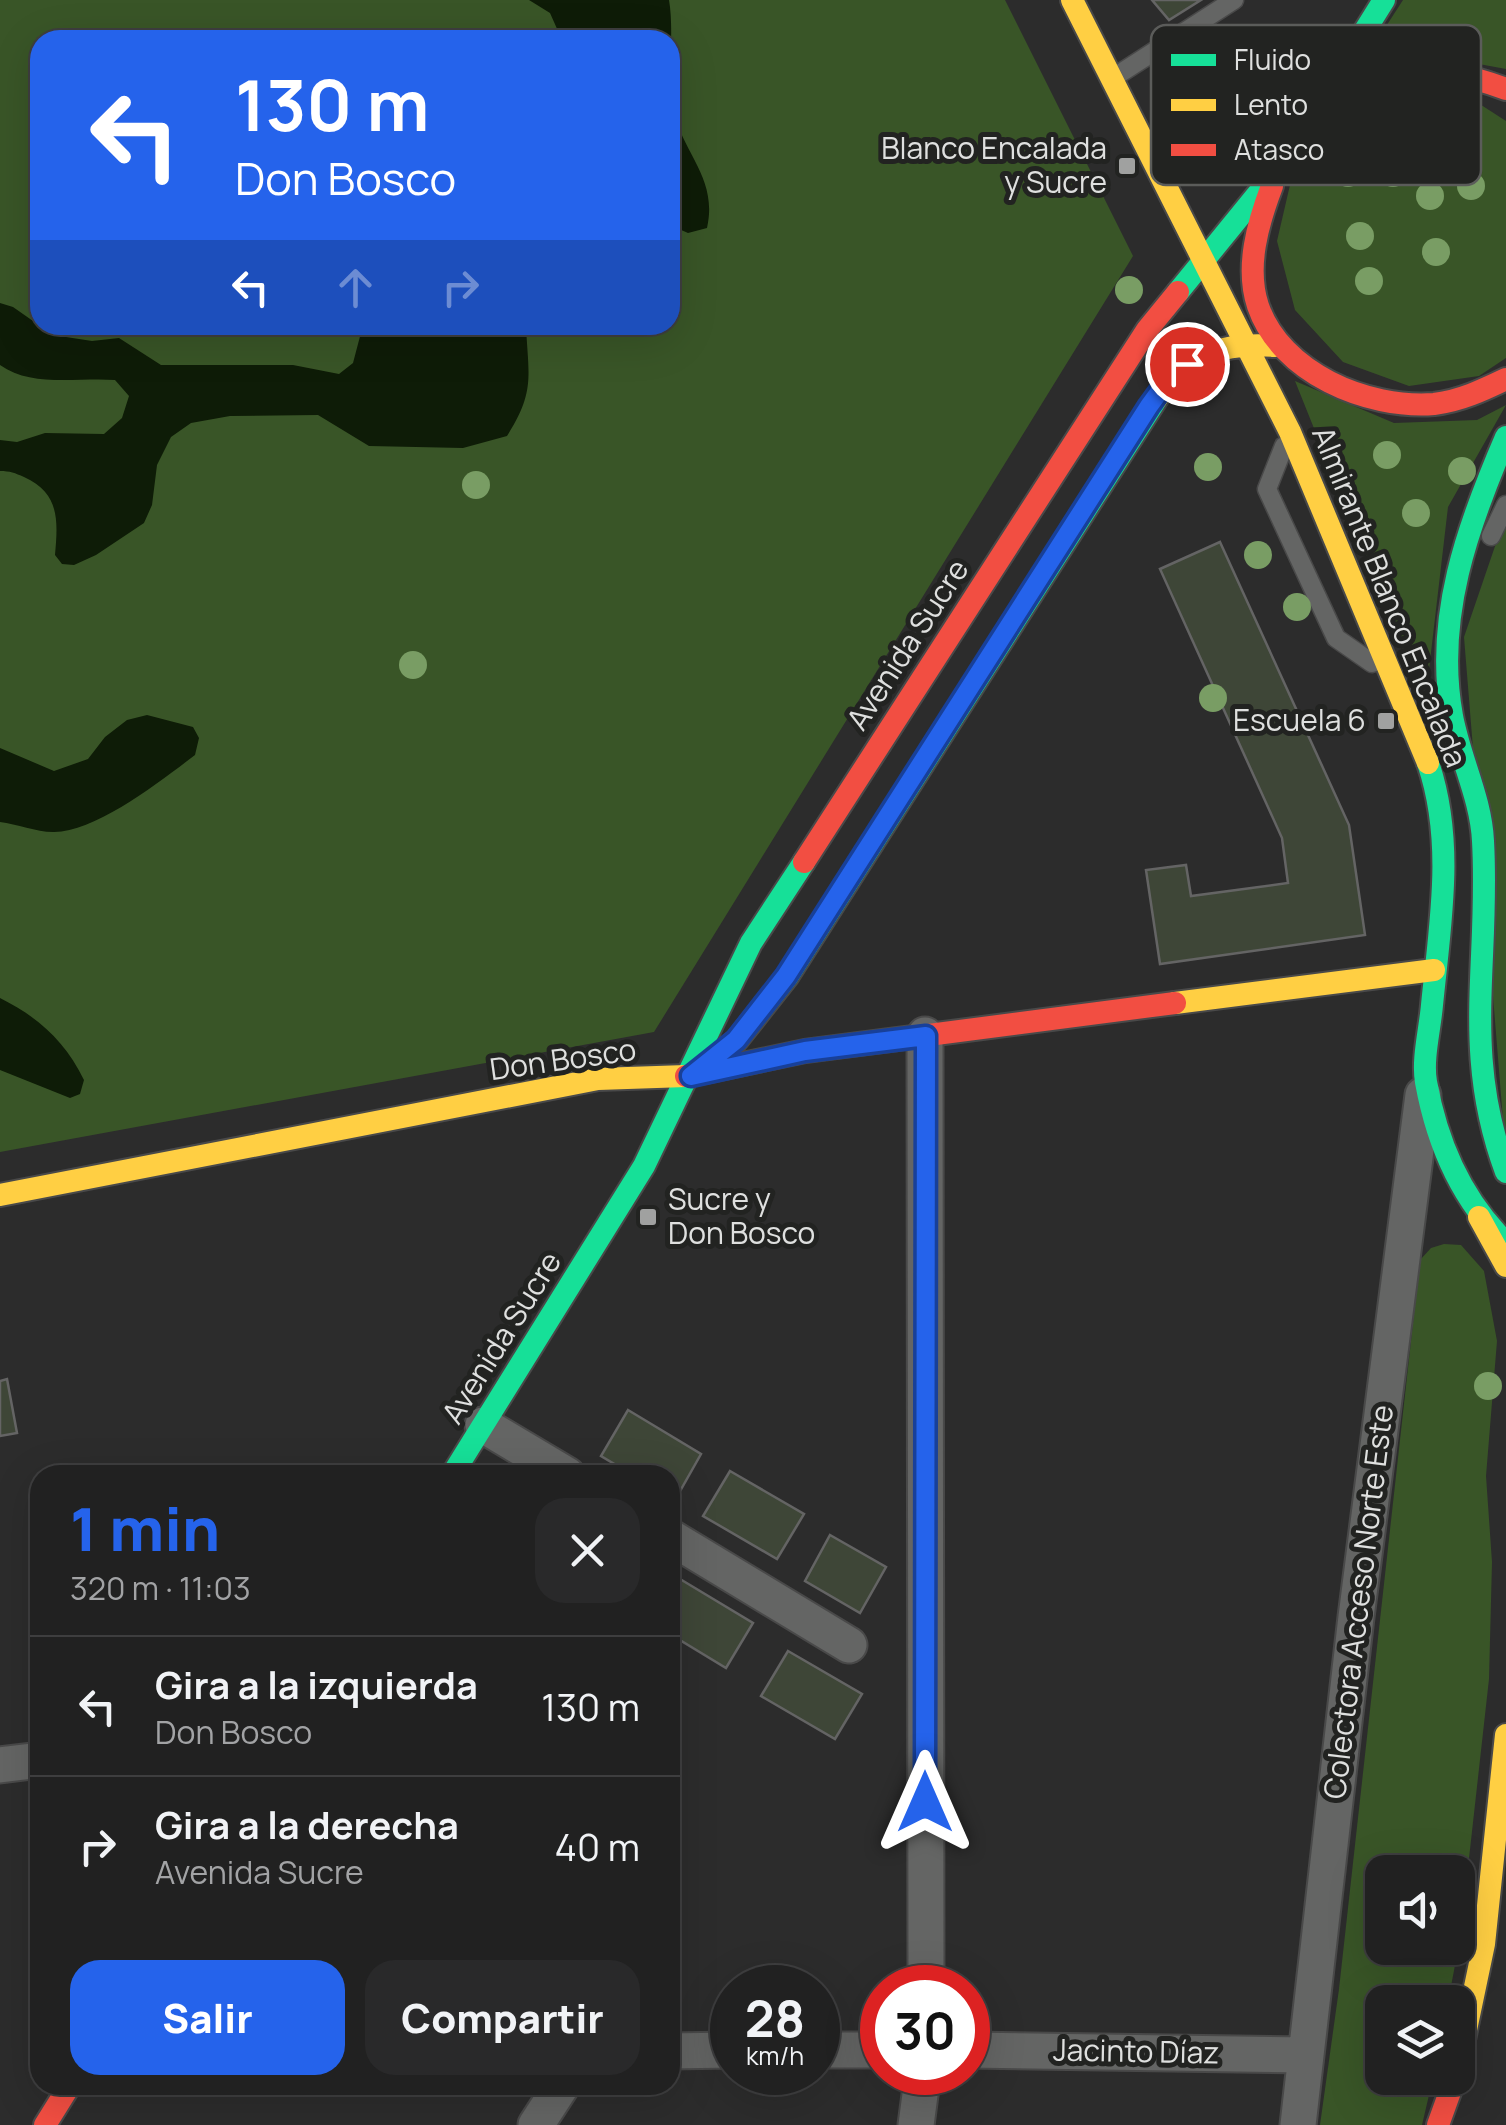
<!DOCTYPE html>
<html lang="es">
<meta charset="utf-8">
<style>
body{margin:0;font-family:Manrope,sans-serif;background:#29292a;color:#f1f3f6;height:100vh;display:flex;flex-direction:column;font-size:38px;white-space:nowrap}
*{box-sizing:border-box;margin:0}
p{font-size:32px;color:#a2a3a5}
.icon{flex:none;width:55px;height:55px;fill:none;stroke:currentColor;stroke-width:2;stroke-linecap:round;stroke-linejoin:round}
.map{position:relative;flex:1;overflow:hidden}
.details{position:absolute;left:30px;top:1465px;width:650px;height:630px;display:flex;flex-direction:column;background:#212121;border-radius:30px;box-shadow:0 10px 40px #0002,0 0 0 2px #3e3e3f}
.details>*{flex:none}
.banner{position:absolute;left:30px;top:30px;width:650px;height:305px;border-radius:30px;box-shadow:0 10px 40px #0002,0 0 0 2px #3e3e3f;background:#2563eb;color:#fff;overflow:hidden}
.buttons{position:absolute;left:1365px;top:1855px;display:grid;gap:20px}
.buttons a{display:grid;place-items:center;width:110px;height:110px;border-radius:20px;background:#212121;box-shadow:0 10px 40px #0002,0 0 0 2px #3e3e3f;font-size:50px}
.speed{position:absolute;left:710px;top:1965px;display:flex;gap:20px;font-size:50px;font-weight:700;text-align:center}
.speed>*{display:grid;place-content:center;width:130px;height:130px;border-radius:50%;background:#212121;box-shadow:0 10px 40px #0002,0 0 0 2px #3e3e3f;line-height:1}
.speed small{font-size:25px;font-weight:400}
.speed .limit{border:15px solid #d22;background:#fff;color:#111}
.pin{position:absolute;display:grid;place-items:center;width:85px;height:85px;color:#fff;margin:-42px;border:5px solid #fff;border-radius:50%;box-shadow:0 2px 10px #0007}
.me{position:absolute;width:110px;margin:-55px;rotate:0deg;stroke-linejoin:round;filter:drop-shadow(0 0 8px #0008)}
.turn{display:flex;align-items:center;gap:35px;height:210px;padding:0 40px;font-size:45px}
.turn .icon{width:130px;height:130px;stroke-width:2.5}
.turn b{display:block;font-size:70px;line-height:85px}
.lanes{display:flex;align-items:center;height:95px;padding:0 40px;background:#0003;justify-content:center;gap:50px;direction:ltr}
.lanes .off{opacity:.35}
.round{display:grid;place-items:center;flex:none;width:105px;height:105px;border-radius:30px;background:#29292a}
.overview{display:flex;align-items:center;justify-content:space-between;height:170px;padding:0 40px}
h1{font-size:60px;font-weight:800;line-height:75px;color:#2563eb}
.primary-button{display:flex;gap:20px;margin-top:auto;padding:20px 40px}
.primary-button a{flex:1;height:115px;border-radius:30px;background:#2563eb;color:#fff;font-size:40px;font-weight:800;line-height:115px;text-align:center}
.primary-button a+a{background:#29292a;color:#f1f3f6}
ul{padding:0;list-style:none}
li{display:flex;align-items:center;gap:30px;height:140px;padding:0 40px;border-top:2px solid #3e3e3f}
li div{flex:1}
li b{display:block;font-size:38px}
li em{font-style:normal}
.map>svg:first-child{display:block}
</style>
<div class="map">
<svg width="1506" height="2125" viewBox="0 0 1506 2125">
<rect width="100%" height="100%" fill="#2c2c2c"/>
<!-- green -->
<path fill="#395527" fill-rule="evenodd" d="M0 0H1005L1133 256 654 1032 0 1152ZM40 40H670V325H40Z
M1403 0H1506V69L1403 50 1372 48Z
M1405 93 1475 101 1506 121V358L1479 376 1409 386 1343 362 1295 310 1277 241 1293 172 1339 119Z
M1295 381 1394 423 1477 420 1506 405 1448 507 1428 678 1421 695Z
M1506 514V1157L1464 637Z
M1444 1244 1461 1245 1484 1271 1497 1341 1486 1476 1492 1562 1489 1679 1460 1939 1448 2002H1382V2078H1433L1422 2125H1320L1339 1989 1420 1260 1431 1248ZM1382 1872H1458V1948H1382Z"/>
<!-- water -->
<path fill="#0e1c07" d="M529 0H669C675 35 666 83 673 110 684 155 718 179 707 228L688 233 670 225V40H562L550 13Z
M0 303 13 307 53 335 92 341 119 338 161 365H293L339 374 353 363 363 325H526C528 375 536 391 507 436L463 448 369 446 318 415 230 416 191 423 171 437 157 465 152 505 144 523 96 555 74 565 62 564 55 555C58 521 60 493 24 477 15 473 10 471 0 471V440L17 442 45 433 104 434 122 418 129 396 115 380C78 377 32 388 0 365Z
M147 715 193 727 199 738 195 755C162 780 95 833 53 832 36 832 17 824 0 822V748L54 771 88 759 105 737 127 720Z
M0 998C38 1017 65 1041 84 1080L80 1094 70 1098 0 1070Z"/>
<!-- building -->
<path fill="#3e4637" stroke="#646464" stroke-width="2.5" d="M1152 0H1201L1169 20Z
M1220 542 1349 825 1365 935 1160 964 1146 870 1186 865 1191 896 1288 883 1282 838 1160 569Z
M7 1379 17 1433 0 1436V1381Z
M628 1410 701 1454 675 1500 670 1497V1475H633L601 1456Z
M730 1471 804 1514 777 1559 703 1516Z
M830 1535 886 1567 860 1613 805 1581Z
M680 1579 753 1623 726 1668 670 1634V1595Z
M788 1651 862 1694 835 1739 761 1696Z"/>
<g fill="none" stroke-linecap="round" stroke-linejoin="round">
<!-- lane casing -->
<g stroke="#494949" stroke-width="21">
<path id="lane" d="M1116 76 1234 0
M1284 446 1267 489 1336 638 1372 663
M1491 536 1506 505"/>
</g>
<!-- street casing -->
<g stroke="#494949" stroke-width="39">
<path id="street" d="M925 1035 926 1988
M483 1425 567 1475
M670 1537 849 1645
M0 1765 40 1760
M818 2050H882
M968 2050 1305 2055
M670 2051 732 2050
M536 2125 562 2085
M916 2125 923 2072
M1298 2125 1356 1617 1423 1095"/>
</g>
<!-- fast casing -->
<g stroke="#494949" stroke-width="26">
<path id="fast" d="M1178 292 1279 168 1384 0
M1506 437C1468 525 1434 618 1452 716 1460 759 1481 798 1483 841 1490 963 1461 1051 1506 1172
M1428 763C1455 842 1440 924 1432 1005 1430 1029 1422 1059 1426 1082 1437 1143 1462 1200 1506 1243
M703 1067 737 1040 787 977 1157 398
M452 1475 644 1166 751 943 804 862"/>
</g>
<!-- slow casing -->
<g stroke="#494949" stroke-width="26">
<path id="slow" d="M1072 0 1290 432 1428 763
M1157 398C1185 354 1224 342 1275 346
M1175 1003 1434 970
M0 1195 598 1079 686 1076
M1479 1217 1506 1266
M1458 2068 1484 1944 1506 1735"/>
</g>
<!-- jam casing -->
<g stroke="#494949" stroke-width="26">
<path id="jam" d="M1317 114C1387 72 1427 59 1506 89
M1272 186C1258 223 1245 267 1258 306 1281 373 1367 409 1434 404 1460 401 1483 390 1506 379
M804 862 1147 330 1178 292
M686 1076 805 1051 1175 1003
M45 2125 70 2085
M1438 2125 1455 2078"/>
</g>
<!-- lane -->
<use href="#lane" stroke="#646564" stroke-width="18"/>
<!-- street -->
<use href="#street" stroke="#646564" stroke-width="35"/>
<!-- fast -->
<use href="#fast" stroke="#16e098" stroke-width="22"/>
<!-- slow -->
<use href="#slow" stroke="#ffcf43" stroke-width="22"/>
<!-- jam -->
<use href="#jam" stroke="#f24e42" stroke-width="22"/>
</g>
<!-- trees -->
<g fill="#799d64">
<circle cx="1348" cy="173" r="14"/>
<circle cx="1393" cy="173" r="14"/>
<circle cx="1471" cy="186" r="14"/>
<circle cx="1430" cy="196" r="14"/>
<circle cx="1360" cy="236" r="14"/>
<circle cx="1436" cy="252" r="14"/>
<circle cx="1369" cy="281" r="14"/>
<circle cx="1129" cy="290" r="14"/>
<circle cx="1387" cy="455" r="14"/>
<circle cx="1208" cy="467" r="14"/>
<circle cx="1462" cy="471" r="14"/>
<circle cx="476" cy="485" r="14"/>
<circle cx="1416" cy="513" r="14"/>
<circle cx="1258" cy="555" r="14"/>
<circle cx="1297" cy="607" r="14"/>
<circle cx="413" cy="665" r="14"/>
<circle cx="1213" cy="698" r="14"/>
<circle cx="1488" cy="1386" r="14"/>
</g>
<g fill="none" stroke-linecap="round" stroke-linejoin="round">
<!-- route casing -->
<g stroke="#184099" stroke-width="25">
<path id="route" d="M925 1802 926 1036 805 1051 691 1076 736 1040 786 976 1149 406 1173 373 1187 364"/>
</g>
<!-- route -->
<use href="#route" stroke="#2563eb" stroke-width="18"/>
</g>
<!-- markers -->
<g fill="#a0a1a0" stroke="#222321" stroke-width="4">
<rect x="1117" y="156" width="20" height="20" rx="5"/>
<rect x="1376" y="711" width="20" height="20" rx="5"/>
<rect x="638" y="1207" width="20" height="20" rx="5"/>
</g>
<g text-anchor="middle" stroke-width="10" stroke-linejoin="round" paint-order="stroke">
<!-- poi labels -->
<g font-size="30" fill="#dfe0df" stroke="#222321" text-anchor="end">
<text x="1107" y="159">Blanco Encalada<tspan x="1107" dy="34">y Sucre</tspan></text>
<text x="1366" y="731">Escuela 6</text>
<text x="668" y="1210" text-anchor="start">Sucre y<tspan x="668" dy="34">Don Bosco</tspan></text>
</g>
<!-- street labels -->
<g font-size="30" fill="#dfe0df" stroke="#222321">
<text transform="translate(1389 597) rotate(68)" y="10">Almirante Blanco Encalada</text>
<text transform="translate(908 645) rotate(-57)" y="10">Avenida Sucre</text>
<text transform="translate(563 1060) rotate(-8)" y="10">Don Bosco</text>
<text transform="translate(502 1338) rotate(-58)" y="10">Avenida Sucre</text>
<text transform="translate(1359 1602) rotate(-83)" y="10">Colectora Acceso Norte Este</text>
<text transform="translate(1136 2052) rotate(1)" y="10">Jacinto Díaz</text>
</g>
</g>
<!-- legend -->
<rect x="1151" y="25" width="330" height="160" rx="15" fill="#222321" stroke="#5b5c5a" stroke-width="2.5"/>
<rect x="1171" y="54" width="45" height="12" fill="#16e098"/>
<rect x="1171" y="99" width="45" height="12" fill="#ffcf43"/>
<rect x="1171" y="144" width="45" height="12" fill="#f24e42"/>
<g font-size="28" fill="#dfe0df">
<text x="1234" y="70">Fluido</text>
<text x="1234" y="115">Lento</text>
<text x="1234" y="160">Atasco</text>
</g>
</svg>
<div class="buttons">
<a><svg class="icon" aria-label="sound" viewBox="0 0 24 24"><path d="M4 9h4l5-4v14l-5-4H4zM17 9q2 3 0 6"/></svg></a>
<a><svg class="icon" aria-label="layers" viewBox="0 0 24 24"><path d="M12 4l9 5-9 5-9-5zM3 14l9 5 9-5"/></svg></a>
</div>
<div class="speed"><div>28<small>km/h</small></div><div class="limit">30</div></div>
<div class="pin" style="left:1187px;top:364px;background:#d93025"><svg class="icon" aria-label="arrive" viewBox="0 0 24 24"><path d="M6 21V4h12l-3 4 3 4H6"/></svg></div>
<svg class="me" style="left:925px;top:1802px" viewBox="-20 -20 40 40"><path d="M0-17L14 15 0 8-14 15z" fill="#2563eb" stroke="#fff" stroke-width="4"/></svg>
<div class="banner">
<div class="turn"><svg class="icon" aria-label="left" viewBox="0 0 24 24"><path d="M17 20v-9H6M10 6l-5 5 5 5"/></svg><div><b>130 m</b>Don Bosco</div></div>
<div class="lanes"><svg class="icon" aria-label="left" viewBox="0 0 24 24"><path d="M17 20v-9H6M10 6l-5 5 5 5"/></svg><svg class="icon off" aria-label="ahead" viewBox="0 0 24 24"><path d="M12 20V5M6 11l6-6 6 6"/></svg><svg class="icon off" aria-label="right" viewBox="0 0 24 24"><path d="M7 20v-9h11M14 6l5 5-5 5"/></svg></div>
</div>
<section class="details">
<div class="overview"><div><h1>1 min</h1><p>320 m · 11:03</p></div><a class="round"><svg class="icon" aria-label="close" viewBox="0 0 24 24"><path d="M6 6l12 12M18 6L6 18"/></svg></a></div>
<ul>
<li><svg class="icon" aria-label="left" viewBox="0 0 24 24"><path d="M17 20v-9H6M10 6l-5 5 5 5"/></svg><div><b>Gira a la izquierda</b><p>Don Bosco</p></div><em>130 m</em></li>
<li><svg class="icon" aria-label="right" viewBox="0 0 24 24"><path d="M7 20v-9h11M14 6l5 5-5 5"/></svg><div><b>Gira a la derecha</b><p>Avenida Sucre</p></div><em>40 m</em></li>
</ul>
<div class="primary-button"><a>Salir</a><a>Compartir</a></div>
</section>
</div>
